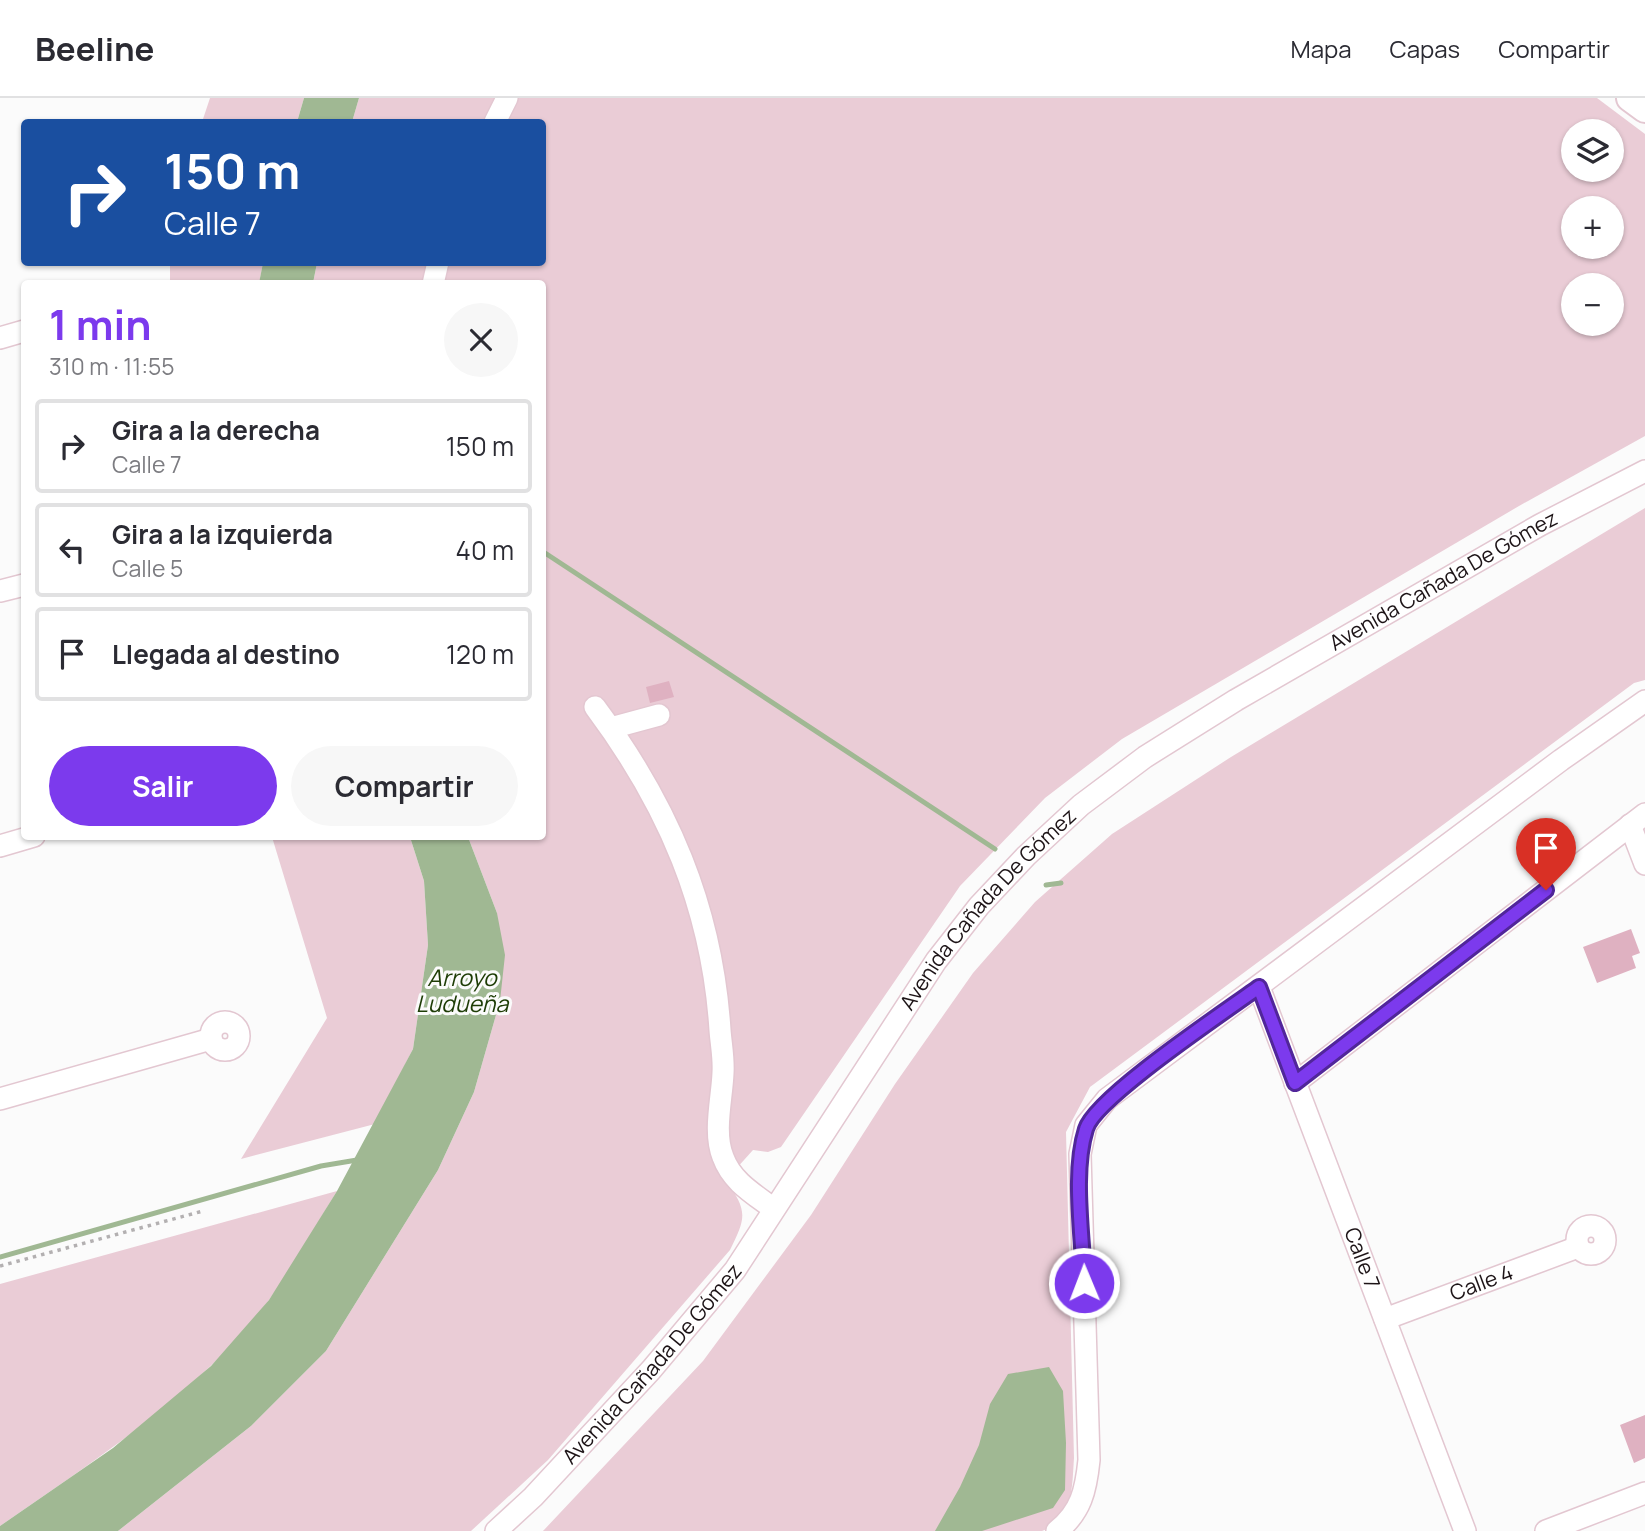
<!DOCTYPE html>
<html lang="es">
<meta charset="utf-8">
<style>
body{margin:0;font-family:Manrope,sans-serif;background:#f7f7f7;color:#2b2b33;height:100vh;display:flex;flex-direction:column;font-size:26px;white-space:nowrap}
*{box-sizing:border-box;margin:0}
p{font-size:23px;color:#7c7c81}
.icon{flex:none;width:38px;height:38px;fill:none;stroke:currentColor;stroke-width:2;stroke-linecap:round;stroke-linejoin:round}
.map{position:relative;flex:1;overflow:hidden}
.side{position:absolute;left:21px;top:182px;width:525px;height:560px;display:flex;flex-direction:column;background:#fff;border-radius:7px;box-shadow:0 2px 5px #0004}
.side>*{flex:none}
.banner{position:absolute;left:21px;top:21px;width:525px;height:147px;border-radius:7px;box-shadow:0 2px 5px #0004;background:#1a4fa0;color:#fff;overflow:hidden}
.buttons{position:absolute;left:1561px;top:21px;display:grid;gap:14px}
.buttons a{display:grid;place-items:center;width:63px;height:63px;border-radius:50%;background:#fff;box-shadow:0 2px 5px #0004;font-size:35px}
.pin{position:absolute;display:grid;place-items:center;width:60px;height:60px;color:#fff;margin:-72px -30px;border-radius:50% 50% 50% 0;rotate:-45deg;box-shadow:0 0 7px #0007}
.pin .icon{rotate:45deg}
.me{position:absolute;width:77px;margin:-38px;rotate:359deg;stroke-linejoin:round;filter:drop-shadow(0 0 5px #0008)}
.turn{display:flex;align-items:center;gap:24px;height:147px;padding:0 28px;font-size:32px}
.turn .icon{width:91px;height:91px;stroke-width:2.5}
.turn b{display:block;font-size:49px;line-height:60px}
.round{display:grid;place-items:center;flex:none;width:74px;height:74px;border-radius:37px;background:#f7f7f7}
.head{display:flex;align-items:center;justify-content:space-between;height:119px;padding:0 28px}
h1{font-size:42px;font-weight:700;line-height:52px;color:#7c3aed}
.button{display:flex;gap:14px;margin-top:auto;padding:14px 28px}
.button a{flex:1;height:80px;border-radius:42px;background:#7c3aed;color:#fff;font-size:28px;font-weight:700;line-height:80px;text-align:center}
.button a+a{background:#f7f7f7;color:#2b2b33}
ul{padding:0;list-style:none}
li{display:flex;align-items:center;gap:21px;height:94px;margin:0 14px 10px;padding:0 14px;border:4px solid #e1e1e2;border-radius:7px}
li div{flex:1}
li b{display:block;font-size:26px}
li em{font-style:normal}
header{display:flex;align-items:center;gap:42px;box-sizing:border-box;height:98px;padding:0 35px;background:#fff;border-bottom:2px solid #e1e1e2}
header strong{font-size:33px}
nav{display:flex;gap:38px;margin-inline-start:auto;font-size:24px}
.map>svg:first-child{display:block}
</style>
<header>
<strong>Beeline</strong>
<nav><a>Mapa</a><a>Capas</a><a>Compartir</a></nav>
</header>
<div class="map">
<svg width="1645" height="1433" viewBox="0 0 1645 1433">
<rect width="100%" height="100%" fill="#fbfbfb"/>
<!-- green -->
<path fill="#eaccd6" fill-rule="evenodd" d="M210 0H304L297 24H202Z
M359 0H1597L1645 36V338L1519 408 1122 641 1045 700 960 788 781 1049 768 1054 753 1052 726 1082C747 1113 747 1118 730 1152L548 1362 471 1433H118L251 1328 326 1253 438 1072 474 994 500 903 497 815 468 739 542 738V186L313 185 317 165 542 164V24H352ZM1573 33H1612V72H1573ZM1573 110H1612V149H1573ZM1573 187H1612V226H1573Z
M170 165H263L259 186 170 185Z
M1645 410V582L1634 585 1090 989 1066 1034 1074 1360C1072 1387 1074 1422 1042 1433H543L703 1263 811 1117 895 986 973 875 1035 804 1112 736 1231 659Z
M272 739H410L424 783 428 847 413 951 375 1026 241 1061 327 920Z
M337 1093C315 1129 294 1167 269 1202 199 1296 95 1362 0 1428V1186Z"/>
<!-- water -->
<path fill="#a0b893" d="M304 0H359L352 24H297Z
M263 165H317L313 185H259Z
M410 739H468L497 815 505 857 500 903 474 994 438 1072 326 1253 251 1328 118 1433H0V1428L113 1350 211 1268 269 1202 337 1093 413 951 428 847 424 783Z
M1049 1269 1063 1293 1066 1345 1065 1392 1053 1410 982 1433H935L960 1389 979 1347 990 1306 1008 1276Z"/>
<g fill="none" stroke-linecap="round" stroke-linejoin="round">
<!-- stream -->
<path stroke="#a0b893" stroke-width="5" d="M542 453 995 751
M1046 787 1061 785
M0 1159 321 1068 357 1062"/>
</g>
<!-- building -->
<path fill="#dfb1c1" d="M669 583 674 599 650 605 646 589Z
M1631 831 1640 855 1632 858 1636 870 1597 885 1583 849Z
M1645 1317V1360L1634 1365 1620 1327Z"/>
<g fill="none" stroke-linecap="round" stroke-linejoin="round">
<!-- minor casing -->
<g stroke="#e3c7d1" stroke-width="24">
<g id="minor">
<path d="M495 24 507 0"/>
<path d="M433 186 438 164"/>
<path d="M0 240 24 233"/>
<path d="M0 493 24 487"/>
<path d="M595 609C668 707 712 809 720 932 721 946 724 960 723 975 722 1001 713 1034 723 1059 732 1084 754 1096 774 1111"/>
<path d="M611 630 659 617"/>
<path d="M1630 727 1645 766"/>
<path d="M0 748 34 738"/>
<path id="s1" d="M1259 889 1465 1433"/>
<circle cx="225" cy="938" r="14"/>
<path d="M1295 985 1645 716"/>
<path d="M0 1001 211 941"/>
<circle cx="1591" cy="1142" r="14"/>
<path id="s2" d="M1385 1221 1578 1149"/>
<path id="s3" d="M496 1433 533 1399 651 1272 735 1172 936 863 979 808 1026 758 1081 707 1145 659 1236 602 1540 427 1645 373"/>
<path d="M1057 1433C1081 1414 1086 1392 1089 1362L1080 1056 1086 1027 1107 1001 1561 662 1645 603"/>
<path d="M1546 1433 1645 1395"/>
</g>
</g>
<!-- major casing -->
<g stroke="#e3c7d1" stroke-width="30">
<path id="major" d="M1630 0 1645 11"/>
</g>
<!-- path -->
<path stroke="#b3b0b1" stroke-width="3.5" stroke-dasharray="3.5 5" stroke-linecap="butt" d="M0 1168 203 1113"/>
<!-- minor -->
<use href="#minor" stroke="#fff" stroke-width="21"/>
<!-- major -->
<use href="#major" stroke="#fff" stroke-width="26"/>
</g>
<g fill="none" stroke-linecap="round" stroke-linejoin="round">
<!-- route casing -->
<g stroke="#51269a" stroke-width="18">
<path id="route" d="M1084 1185C1083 1138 1072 1075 1086 1031 1095 1000 1226 913 1259 889L1295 985 1546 792"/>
</g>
<!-- route -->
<use href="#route" stroke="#7c3aed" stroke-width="12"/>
</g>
<g text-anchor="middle" stroke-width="6" stroke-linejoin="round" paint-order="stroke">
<!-- street labels -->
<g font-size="21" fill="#1d1417" stroke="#fbfbfb">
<text dy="7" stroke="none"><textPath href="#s3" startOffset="1363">Avenida Cañada De Gómez</textPath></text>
<text dy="7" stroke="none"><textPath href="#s3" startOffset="796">Avenida Cañada De Gómez</textPath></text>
<text dy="7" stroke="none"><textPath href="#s1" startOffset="290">Calle 7</textPath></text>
<text dy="7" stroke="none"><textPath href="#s2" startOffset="103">Calle 4</textPath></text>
<text dy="7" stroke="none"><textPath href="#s3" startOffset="229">Avenida Cañada De Gómez</textPath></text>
</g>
<!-- water labels -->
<g font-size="23" font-style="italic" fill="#1d3c05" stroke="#fbfbfb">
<text x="462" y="888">Arroyo<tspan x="462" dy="26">Ludueña</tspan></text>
</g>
</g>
</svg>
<div class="buttons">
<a><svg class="icon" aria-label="layers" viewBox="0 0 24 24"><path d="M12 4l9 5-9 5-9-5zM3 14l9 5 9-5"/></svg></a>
<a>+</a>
<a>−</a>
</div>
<div class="pin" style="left:1546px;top:792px;background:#d93025"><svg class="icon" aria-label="arrive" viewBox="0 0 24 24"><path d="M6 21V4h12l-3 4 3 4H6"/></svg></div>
<svg class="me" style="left:1084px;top:1185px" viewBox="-20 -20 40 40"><circle r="17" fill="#7c3aed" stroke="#fff" stroke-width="3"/><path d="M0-11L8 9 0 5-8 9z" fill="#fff"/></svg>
<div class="banner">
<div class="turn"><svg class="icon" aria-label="right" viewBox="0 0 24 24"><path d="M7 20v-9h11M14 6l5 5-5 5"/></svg><div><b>150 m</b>Calle 7</div></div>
</div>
<section class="side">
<div class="head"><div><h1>1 min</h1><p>310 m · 11:55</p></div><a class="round"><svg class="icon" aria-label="close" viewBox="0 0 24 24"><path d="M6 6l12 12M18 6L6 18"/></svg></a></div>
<ul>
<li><svg class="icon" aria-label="right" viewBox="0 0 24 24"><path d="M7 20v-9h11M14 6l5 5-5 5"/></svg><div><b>Gira a la derecha</b><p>Calle 7</p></div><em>150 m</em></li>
<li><svg class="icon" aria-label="left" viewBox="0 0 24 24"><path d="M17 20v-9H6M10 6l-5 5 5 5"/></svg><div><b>Gira a la izquierda</b><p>Calle 5</p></div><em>40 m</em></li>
<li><svg class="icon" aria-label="arrive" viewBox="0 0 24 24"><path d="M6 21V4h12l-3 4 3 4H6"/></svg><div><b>Llegada al destino</b></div><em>120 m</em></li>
</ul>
<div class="button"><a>Salir</a><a>Compartir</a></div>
</section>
</div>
